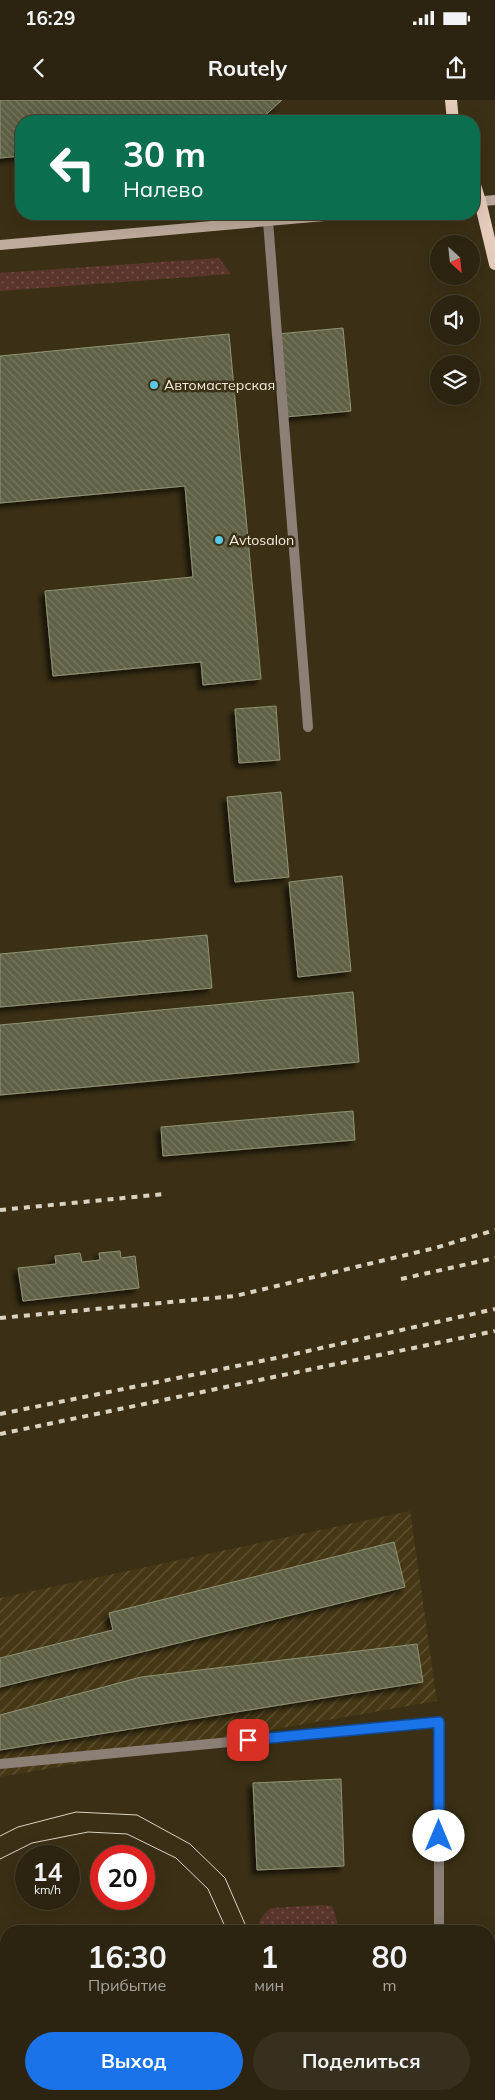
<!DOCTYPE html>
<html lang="ru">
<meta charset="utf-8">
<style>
body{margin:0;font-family:Mulish,sans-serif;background:#38301e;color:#f1f3f6;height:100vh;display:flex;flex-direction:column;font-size:19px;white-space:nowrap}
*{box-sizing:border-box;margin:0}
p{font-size:16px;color:#a6a49f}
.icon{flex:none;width:28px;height:28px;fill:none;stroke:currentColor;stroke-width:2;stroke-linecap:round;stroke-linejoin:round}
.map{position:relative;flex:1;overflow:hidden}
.panel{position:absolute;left:0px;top:1825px;width:495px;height:175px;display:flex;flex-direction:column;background:#2c2410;border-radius:20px 20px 0 0;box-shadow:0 5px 20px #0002,0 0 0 1px #484130}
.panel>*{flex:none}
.top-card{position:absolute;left:15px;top:15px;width:465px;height:105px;border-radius:20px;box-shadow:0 5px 20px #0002,0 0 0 1px #484130;background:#0b6e4f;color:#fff;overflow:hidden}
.needle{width:32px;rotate:153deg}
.controls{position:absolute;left:430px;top:135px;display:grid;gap:10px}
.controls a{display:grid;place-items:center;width:50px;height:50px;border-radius:50%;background:#2c2410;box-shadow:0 5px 20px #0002,0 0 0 1px #484130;font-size:25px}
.speed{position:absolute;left:15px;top:1745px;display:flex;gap:10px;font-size:25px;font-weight:700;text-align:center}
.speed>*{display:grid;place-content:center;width:65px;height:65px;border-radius:50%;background:#2c2410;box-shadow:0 5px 20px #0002,0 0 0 1px #484130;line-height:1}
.speed small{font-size:12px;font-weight:400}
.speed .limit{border:8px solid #d22;background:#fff;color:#111}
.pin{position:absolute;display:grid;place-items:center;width:42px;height:42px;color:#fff;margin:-21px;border-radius:10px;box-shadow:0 2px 8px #0006}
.me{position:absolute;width:55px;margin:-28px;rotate:0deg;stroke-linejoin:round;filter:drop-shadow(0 0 4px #0008)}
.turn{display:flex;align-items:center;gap:18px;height:105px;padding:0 25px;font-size:22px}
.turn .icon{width:65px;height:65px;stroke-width:2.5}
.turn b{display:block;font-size:35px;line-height:42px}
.eta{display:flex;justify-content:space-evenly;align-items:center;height:85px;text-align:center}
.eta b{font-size:30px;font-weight:700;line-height:35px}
.cta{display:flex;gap:10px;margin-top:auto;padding:10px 25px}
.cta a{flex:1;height:58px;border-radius:30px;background:#1a73e8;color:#fff;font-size:20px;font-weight:700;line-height:58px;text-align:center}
.cta a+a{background:#38301e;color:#f1f3f6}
.status{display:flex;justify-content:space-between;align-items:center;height:35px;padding:0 25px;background:#2c2410;direction:ltr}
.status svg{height:14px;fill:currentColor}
header{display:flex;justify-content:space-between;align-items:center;height:65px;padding:0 25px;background:#2c2410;font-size:22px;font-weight:700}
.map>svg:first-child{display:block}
</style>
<div class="status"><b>16:29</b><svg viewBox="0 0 49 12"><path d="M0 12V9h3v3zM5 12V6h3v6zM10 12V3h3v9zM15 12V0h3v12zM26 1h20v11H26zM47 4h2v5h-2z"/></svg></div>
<header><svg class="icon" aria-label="back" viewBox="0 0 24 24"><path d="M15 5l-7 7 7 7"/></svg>Routely<svg class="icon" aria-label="share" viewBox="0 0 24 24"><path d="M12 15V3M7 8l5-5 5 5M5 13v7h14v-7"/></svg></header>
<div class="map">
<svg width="495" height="2000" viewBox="0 0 495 2000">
<defs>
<pattern id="industrial-furrows" width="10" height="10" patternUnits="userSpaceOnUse" patternTransform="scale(1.25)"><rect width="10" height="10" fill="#463815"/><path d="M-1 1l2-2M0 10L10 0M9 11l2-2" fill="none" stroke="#615537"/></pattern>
<pattern id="grass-dots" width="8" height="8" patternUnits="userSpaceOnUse" patternTransform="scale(1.25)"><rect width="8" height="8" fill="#5a352b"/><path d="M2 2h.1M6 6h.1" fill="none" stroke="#725349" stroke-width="1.8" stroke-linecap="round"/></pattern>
<pattern id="building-back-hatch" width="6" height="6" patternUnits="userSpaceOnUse" patternTransform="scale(1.25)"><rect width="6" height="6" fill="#5e6144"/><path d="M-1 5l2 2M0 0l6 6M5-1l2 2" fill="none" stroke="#76785f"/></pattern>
<filter id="shadow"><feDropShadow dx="-4.5" dy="4.5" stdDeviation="2.5" flood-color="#0009"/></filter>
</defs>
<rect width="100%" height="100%" fill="#3b3015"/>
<!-- industrial -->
<path fill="url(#industrial-furrows)" d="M410 1411 437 1601 0 1677V1498Z"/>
<!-- grass -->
<path fill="url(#grass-dots)" d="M219 158 231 174 0 191V173Z
M321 1805 332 1806 337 1821 338 1831H259C257 1820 263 1815 271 1808Z
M299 1994H343V2000H301Z"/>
<!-- building -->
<path fill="url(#building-back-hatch)" stroke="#8f9374" filter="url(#shadow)" d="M0 0H282L259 21H21V56L0 58Z
M343 228 351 311 285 317 277 234Z
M229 234 261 579 203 585 201 562 53 576 45 491 193 477 185 386 0 403V256Z
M276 606 280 660 239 663 235 609Z
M281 692 289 777 235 782 227 697Z
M342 776 351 871 298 877 289 782Z
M207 835 212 888 0 907V854Z
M353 892 359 962 0 995V925Z
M353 1011 355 1040 163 1056 161 1027Z
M120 1151 121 1158 135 1156 139 1188 23 1201 18 1168 56 1164 55 1156 80 1153 82 1162 100 1160 99 1153Z
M394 1442 405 1487 0 1587V1558L113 1530 109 1513Z
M417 1544 423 1582 0 1650V1615L141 1577Z
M341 1679 344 1766 257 1770 253 1683Z"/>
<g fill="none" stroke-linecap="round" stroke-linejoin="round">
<!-- lane -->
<path stroke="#8b7f76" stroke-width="10" d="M268 121 308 627
M0 1664 439 1622V1831
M438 2000V1994"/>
<!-- secondary -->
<path stroke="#beab9c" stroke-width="10" d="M474 102 495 100
M0 145 347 114"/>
<!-- primary -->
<path stroke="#e5cdba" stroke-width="12" d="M451 0 453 21
M474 82 480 101 495 164"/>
<!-- tram -->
<path stroke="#dad3c1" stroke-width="1" d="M0 1736 18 1727 76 1712 137 1715 190 1744 225 1778 248 1831
M0 1759 32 1743 88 1732 127 1734 176 1758 208 1789 227 1831
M287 1994 290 2000"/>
<!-- rail -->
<path stroke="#dad3c1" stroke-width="4" stroke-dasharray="6 6" stroke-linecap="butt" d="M0 1110 165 1094
M401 1179 495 1158
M0 1218 235 1196 435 1148 495 1130
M0 1314 281 1257 495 1209
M0 1334 495 1231"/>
</g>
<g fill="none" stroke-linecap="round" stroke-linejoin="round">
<!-- route casing -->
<g stroke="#114b97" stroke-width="12">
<path id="route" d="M248 1640 439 1622V1736"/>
</g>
<!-- route -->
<use href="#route" stroke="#1a73e8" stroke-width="9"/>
</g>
<!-- markers -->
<g fill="#5ac8e6" stroke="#3b3015" stroke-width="2">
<circle cx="154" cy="285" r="5"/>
<circle cx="219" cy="440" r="5"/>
</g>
<g text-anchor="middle" stroke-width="5" stroke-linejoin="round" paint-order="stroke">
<!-- poi labels -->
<g font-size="14" fill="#f4eddd" stroke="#3b3015" text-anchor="start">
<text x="164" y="290">Автомастерская</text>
<text x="229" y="445">Avtosalon</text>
</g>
</g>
</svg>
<div class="controls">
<a><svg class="needle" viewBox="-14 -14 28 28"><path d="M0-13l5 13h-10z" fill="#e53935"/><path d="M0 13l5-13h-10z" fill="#a6a49f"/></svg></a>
<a><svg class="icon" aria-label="sound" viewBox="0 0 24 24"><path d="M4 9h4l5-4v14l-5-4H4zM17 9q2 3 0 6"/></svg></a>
<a><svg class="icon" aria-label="layers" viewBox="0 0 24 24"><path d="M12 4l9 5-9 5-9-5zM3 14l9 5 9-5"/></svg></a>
</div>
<div class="speed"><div>14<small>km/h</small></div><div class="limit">20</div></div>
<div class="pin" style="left:248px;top:1640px;background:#d93025"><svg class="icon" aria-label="arrive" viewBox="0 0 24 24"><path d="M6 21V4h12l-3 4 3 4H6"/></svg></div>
<svg class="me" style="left:439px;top:1736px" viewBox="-20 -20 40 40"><circle r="19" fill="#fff"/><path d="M0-13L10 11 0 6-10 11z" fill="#1a73e8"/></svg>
<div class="top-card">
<div class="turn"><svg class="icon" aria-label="left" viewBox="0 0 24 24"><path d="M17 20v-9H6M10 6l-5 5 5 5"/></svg><div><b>30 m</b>Налево</div></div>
</div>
<section class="panel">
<div class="eta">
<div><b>16:30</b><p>Прибытие</p></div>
<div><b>1</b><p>мин</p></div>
<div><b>80</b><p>m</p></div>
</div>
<div class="cta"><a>Выход</a><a>Поделиться</a></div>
</section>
</div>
